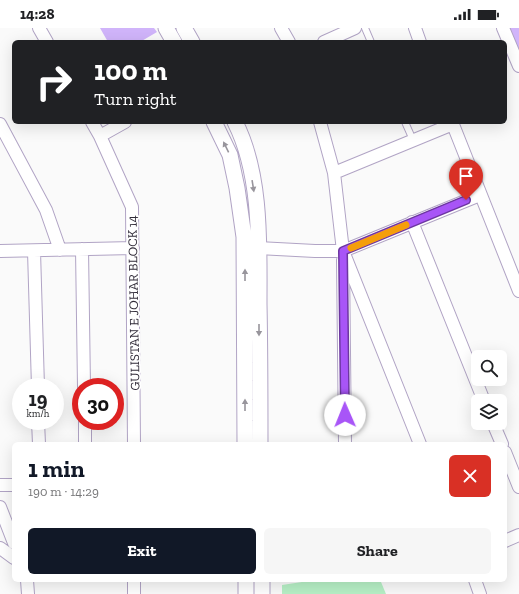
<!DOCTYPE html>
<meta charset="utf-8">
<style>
body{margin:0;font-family:"Zilla Slab",serif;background:#f6f6f6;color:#202124;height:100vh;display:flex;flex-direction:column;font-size:15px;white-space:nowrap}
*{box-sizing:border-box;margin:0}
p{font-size:13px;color:#757577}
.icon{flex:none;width:22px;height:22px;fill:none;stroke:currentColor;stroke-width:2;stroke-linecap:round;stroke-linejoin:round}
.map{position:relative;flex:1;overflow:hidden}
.side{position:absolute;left:12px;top:414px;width:495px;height:140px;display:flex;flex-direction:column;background:#fff;border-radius:6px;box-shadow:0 4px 16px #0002}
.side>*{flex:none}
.guide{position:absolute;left:12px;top:12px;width:495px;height:84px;border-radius:6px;box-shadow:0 4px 16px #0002;background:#202124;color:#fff;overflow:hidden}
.controls{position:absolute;left:471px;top:322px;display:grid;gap:8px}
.controls a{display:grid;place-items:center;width:36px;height:36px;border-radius:6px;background:#fff;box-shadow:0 4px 16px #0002;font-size:20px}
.speed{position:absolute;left:12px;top:350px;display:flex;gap:8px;font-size:20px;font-weight:700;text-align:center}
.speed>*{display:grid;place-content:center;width:52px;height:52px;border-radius:50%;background:#fff;box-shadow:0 4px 16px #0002;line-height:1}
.speed small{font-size:10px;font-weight:400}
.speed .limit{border:6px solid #d22;background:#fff;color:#111}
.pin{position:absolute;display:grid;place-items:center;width:34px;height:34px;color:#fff;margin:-41px -17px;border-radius:50% 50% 50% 0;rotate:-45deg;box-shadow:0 0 4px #0007}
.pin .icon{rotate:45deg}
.me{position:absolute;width:44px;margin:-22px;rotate:359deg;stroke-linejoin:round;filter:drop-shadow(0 0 3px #0008)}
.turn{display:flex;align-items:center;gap:14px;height:84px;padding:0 16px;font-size:18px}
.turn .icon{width:52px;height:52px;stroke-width:2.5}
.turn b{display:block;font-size:28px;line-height:34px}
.round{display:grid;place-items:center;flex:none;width:42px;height:42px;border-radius:6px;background:#f6f6f6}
.head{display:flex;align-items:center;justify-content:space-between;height:68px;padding:0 16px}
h1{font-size:24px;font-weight:800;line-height:30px;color:#111827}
.button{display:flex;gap:8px;margin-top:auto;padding:8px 16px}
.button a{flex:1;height:46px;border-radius:6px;background:#111827;color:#fff;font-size:16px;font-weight:800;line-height:46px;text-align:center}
.button a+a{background:#f6f6f6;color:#202124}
.status{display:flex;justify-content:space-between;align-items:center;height:28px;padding:0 20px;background:#fff;direction:ltr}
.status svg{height:11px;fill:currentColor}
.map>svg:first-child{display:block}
</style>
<div class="status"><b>14:28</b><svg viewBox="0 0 49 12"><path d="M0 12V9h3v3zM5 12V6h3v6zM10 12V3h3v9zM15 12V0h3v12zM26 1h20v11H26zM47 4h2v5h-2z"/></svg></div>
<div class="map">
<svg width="519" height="566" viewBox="0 0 519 566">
<rect width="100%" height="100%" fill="#fafafa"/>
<!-- green -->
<path fill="#b7f0c6" d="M315 552H373L381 554 386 566H282V557Z"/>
<!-- building -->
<path fill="#d0b4fa" d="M100 0H154L157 4 140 14H108Z
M508 0H519V28Z"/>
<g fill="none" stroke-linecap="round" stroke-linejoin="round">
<!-- service casing -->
<g stroke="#b1a4c5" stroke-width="8">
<path id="service" d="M365 0 371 14
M405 94 413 112"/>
</g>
<!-- minor casing -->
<g stroke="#b1a4c5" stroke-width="14">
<path id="minor" d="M39 0 47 14
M281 0 289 14
M415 0 420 14
M503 0 519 38
M324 14 355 0
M92 94 100 108 132 179 134 416
M320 94 334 145 343 223 420 416
M452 94 519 263
M0 96 46 182 60 222
M100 108 125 94
M334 145 453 96
M412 194 484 373
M258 220 315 223H343L480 167
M82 221 84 359
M0 223 133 220
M34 223 38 359
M343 232 345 416
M38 393 39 416
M85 393V416
M493 395 502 416
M505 424 519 459
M0 457H14
M0 479 14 515
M505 513 519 507
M0 520 14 530
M27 552 28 566
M134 552V566
M475 552 480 566"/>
</g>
<!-- tertiary casing -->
<g stroke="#b1a4c5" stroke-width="17">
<path id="tertiary" d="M166 0 174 14
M184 0 192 14
M214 94 230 127 237 160 244 209 245 416
M235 94C262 147 259 218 259 276 260 323 260 369 260 416
M246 552V566
M262 552V566"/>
</g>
<!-- service -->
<use href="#service" stroke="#fff" stroke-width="6"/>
<!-- minor -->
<use href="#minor" stroke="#fff" stroke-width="12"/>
<!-- tertiary -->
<use href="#tertiary" stroke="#fff" stroke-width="15"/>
</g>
<!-- one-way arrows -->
<defs><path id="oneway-solid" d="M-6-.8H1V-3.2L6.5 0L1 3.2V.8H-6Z"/></defs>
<g fill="#98959c">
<use href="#oneway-solid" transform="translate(226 119) rotate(-116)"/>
<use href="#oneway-solid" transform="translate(253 158) rotate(81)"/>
<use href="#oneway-solid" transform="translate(245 247) rotate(-90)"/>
<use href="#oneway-solid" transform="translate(259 302) rotate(90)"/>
<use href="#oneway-solid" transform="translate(245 377) rotate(-90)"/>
</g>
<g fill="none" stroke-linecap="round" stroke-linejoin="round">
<!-- route casing -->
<g stroke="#6d37a1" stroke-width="10">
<path id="route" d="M345 387 343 223 466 172"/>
</g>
<!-- route -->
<use href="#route" stroke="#a855f7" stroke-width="7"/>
<!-- slow -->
<path stroke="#f59e0b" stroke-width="7" d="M351 220 406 197"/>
</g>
<g text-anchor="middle" stroke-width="3.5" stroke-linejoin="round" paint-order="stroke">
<!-- street labels -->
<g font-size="13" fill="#302b38" stroke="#fff">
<text transform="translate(133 275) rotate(-91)" y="5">GULISTAN E JOHAR BLOCK 14</text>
</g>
</g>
</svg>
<div class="controls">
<a><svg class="icon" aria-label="search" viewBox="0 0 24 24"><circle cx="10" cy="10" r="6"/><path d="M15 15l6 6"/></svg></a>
<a><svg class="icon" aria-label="layers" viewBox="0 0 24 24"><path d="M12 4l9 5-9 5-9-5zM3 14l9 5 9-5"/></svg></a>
</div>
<div class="speed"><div>19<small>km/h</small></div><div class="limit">30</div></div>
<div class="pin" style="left:466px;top:172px;background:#d93025"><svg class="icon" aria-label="arrive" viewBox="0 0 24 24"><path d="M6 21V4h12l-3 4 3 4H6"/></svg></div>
<svg class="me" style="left:345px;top:387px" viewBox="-20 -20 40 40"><circle r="19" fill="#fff"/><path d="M0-13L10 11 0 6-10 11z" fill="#a855f7"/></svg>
<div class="guide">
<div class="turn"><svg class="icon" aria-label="right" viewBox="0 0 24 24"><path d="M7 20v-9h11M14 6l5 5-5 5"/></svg><div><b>100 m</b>Turn right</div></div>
</div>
<section class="side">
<div class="head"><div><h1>1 min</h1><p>190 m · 14:29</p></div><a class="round" style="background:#d93025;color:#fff"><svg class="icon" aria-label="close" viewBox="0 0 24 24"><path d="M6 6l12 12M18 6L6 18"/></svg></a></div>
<div class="button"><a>Exit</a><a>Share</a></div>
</section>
</div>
